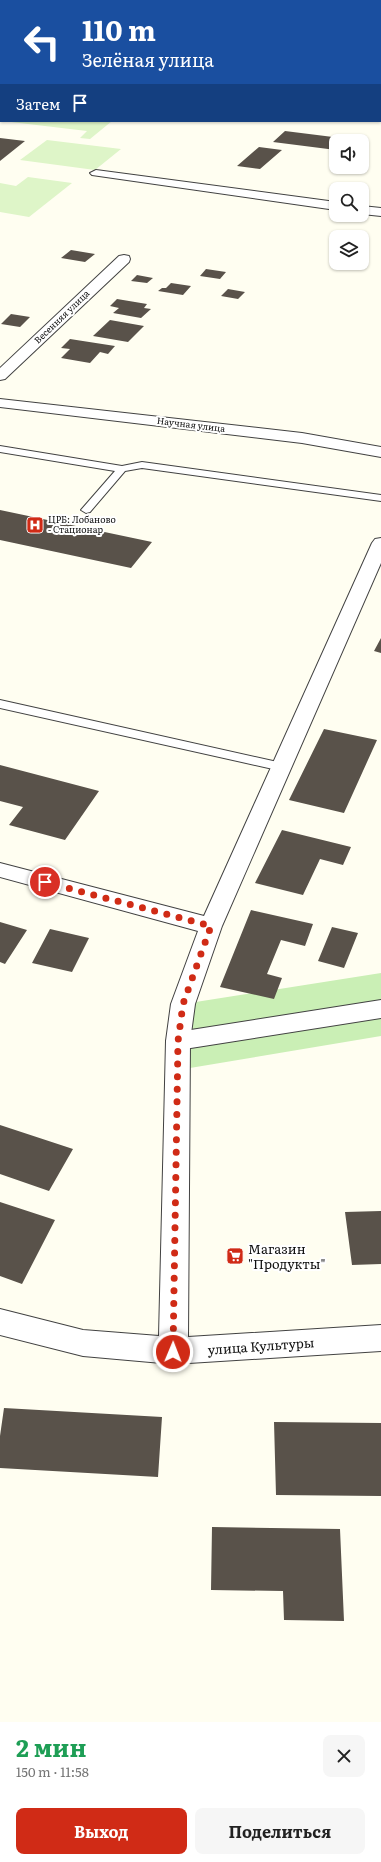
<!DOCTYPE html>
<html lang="ru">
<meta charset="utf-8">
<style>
body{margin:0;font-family:Literata,serif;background:#f6f6f6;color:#222;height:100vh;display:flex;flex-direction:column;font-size:15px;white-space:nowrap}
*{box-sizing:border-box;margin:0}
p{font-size:13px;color:#767676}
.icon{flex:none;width:22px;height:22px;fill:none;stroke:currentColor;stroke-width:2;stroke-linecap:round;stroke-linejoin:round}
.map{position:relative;height:1722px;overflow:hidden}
.drawer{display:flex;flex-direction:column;background:#fff;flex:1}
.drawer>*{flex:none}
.guide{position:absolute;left:0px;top:0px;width:381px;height:122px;box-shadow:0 1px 3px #0004;background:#1a4fa0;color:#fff;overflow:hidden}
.fabs{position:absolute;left:329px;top:134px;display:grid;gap:8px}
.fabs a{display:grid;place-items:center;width:40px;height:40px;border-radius:8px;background:#fff;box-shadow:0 1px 3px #0004;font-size:20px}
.pin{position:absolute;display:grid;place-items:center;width:34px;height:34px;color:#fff;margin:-17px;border:2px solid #fff;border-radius:50%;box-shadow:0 1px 4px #0007}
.me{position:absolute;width:44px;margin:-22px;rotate:1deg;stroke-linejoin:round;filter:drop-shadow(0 0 3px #0008)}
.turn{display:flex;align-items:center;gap:14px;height:84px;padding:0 16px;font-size:18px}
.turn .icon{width:52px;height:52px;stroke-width:2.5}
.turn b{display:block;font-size:28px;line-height:34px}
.then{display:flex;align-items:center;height:38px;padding:0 16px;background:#0003;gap:8px;font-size:15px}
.round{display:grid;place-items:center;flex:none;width:42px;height:42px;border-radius:8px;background:#f6f6f6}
.overview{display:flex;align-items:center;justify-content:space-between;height:68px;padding:0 16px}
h1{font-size:24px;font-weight:700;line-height:30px;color:#1e9e55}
.primary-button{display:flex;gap:8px;margin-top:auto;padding:8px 16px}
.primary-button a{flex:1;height:46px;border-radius:8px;background:#d02b16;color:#fff;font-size:16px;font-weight:700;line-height:46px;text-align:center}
.primary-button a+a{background:#f6f6f6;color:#222}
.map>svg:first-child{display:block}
</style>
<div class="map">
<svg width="381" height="1722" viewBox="0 0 381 1722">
<rect width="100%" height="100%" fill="#fffef1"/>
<!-- green -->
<path fill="#caefb5" d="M381 973V1036L178 1070 183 1004Z"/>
<!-- pitch -->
<path fill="#def5c8" d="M12 121H112L90 139 80 138 87 131 11 122Z
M47 140 121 149 95 170 20 160Z
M28 177 72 183 29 217 0 212V183L16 186Z"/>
<!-- building -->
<path fill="#59524a" d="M285 131 357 140V141H336V150L273 142Z
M0 138 25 141 0 161Z
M259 147 282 150 260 169 237 166Z
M71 250 95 254 85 262 61 258Z
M206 269 226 272 220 279 200 276Z
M137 275 153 278 147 283 131 281Z
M171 283 191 286 183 295 158 291 162 288H166Z
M228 289 245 292 238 299 221 296Z
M117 299 147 304 144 308 151 309 141 318 113 313 119 308 110 306Z
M11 314 30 317 20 327 1 324Z
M110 320 144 326 128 342 93 336Z
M70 339 115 346 108 354 100 352 90 363 61 358 70 349 61 348Z
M0 510 152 542 131 568 0 540Z
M381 638V653L374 651Z
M324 729 377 740 344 813 289 800Z
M0 765 99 791 65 840 9 825 23 807 0 801Z
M282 830 351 847 343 865 320 859 303 895 255 883Z
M251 910 313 924 305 946 281 940 267 974 282 978 274 999 220 987Z
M0 922 27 930 5 964 0 962Z
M332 927 358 933 344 968 318 961Z
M50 929 89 938 72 972 32 963Z
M0 1125 73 1149 49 1191 0 1174Z
M0 1202 55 1220 22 1284 0 1276Z
M381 1211V1264L352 1265 345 1212Z
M4 1408 162 1417 158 1477 0 1468V1436Z
M274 1422 381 1423V1496L276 1495Z
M212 1527 340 1529 344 1621 284 1620 283 1591 211 1590Z"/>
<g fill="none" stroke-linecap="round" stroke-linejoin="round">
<!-- service casing -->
<g stroke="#424242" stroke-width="2">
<path id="service" d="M26 0H35L25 1Z
M43 0H50L51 1H44Z
M196 0H210L211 1H197Z
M0 4H1V8H0Z
M380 33H381V37H380Z
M380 63H381V67H380Z
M380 78H381V82H380Z
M0 446 122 466 142 462 381 495V501L142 468 125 471 90 512 86 513 81 510 115 471 0 452Z
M0 700 282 763 287 764 289 767 287 770 282 771 0 708Z"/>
</g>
<!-- pedestrian casing -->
<g stroke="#424242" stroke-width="2">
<path id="pedestrian" d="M381 1000V1018L178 1050 170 1047 166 1041 170 1035 178 1032Z"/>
</g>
<!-- minor casing -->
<g stroke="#424242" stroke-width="2">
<path id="minor" d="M180 0H193V1H180Z
M0 18 1 19V26L0 25Z
M380 39H381V45H380Z
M96 170 336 202V210L92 175 90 173Z
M362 206 381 208V216L362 214Z
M124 255 129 256 130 259 129 262 5 379 0 380V368L119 256Z
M0 399 302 433 381 447V457L302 443 0 407Z
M381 538V563L222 926 195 1004 190 1041 188 1337 381 1325V1351L173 1364 83 1356 0 1335V1309L83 1330 159 1336 166 1041 171 1004 198 931 0 877V863L204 916 372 543 375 539Z"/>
</g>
<!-- service -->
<use href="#service" fill="#fff" fill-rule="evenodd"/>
<!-- pedestrian -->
<use href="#pedestrian" fill="#fff" fill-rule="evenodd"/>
<!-- minor -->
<use href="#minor" fill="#fff" fill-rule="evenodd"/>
</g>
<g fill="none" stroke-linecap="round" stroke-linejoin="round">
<!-- route -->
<path stroke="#d02b16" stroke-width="7" stroke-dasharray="0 12.6" d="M45 882 211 926 183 1004 178 1041 173 1352"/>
</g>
<!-- icons -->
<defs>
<g id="hospital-square" transform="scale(0.9)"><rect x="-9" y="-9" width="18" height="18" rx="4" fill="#d02b16" stroke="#fff"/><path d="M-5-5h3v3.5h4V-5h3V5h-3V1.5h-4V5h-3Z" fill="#fff"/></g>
<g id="supermarket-square" transform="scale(0.9)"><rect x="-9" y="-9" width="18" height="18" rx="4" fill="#d02b16" stroke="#fff"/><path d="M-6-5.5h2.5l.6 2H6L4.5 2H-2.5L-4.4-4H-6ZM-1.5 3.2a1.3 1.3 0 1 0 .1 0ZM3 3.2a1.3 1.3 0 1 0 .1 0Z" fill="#fff"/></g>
</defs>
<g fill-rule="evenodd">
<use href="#hospital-square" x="35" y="525"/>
<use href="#supermarket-square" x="235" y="1256"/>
</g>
<g text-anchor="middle" stroke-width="4" stroke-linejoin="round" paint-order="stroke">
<!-- far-street labels -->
<g font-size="9" fill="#0f0f0f" stroke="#fff">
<text transform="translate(62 317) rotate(-44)" y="3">Весенняя улица</text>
<text transform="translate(191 425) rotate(7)" y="3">Научная улица</text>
</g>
<!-- far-poi labels -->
<g font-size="9" fill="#0f0f0f" stroke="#fff" text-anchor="start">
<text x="48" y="523">ЦРБ: Лобаново<tspan x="48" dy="10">- Стационар</tspan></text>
</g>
<!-- near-poi labels -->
<g font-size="13" fill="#0f0f0f" stroke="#fff" text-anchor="start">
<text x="248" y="1254">Магазин<tspan x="248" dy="15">"Продукты"</tspan></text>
</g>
<!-- near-street labels -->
<g font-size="13" fill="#0f0f0f" stroke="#fff">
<text transform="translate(261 1346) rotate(-4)" y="5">улица Культуры</text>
</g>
</g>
</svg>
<div class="fabs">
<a><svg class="icon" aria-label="sound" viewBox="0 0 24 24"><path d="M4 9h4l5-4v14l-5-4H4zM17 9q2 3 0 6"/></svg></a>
<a><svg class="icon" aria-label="search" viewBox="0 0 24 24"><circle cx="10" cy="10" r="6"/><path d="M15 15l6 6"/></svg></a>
<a><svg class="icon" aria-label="layers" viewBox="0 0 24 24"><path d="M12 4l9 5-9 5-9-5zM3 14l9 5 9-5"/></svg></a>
</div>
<div class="pin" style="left:45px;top:882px;background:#d93025"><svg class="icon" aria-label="arrive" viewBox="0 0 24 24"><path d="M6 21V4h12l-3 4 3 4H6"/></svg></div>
<svg class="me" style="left:173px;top:1352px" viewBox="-20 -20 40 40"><circle r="17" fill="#d02b16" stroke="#fff" stroke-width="3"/><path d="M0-11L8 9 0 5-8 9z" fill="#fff"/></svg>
<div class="guide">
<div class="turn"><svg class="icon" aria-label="left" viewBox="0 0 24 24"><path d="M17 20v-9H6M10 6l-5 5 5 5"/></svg><div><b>110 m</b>Зелёная улица</div></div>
<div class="then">Затем<svg class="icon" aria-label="arrive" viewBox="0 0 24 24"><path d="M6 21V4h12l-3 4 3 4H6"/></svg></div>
</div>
</div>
<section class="drawer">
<div class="overview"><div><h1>2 мин</h1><p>150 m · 11:58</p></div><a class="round"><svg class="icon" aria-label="close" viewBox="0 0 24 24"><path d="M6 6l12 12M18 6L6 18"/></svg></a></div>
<div class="primary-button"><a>Выход</a><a>Поделиться</a></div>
</section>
